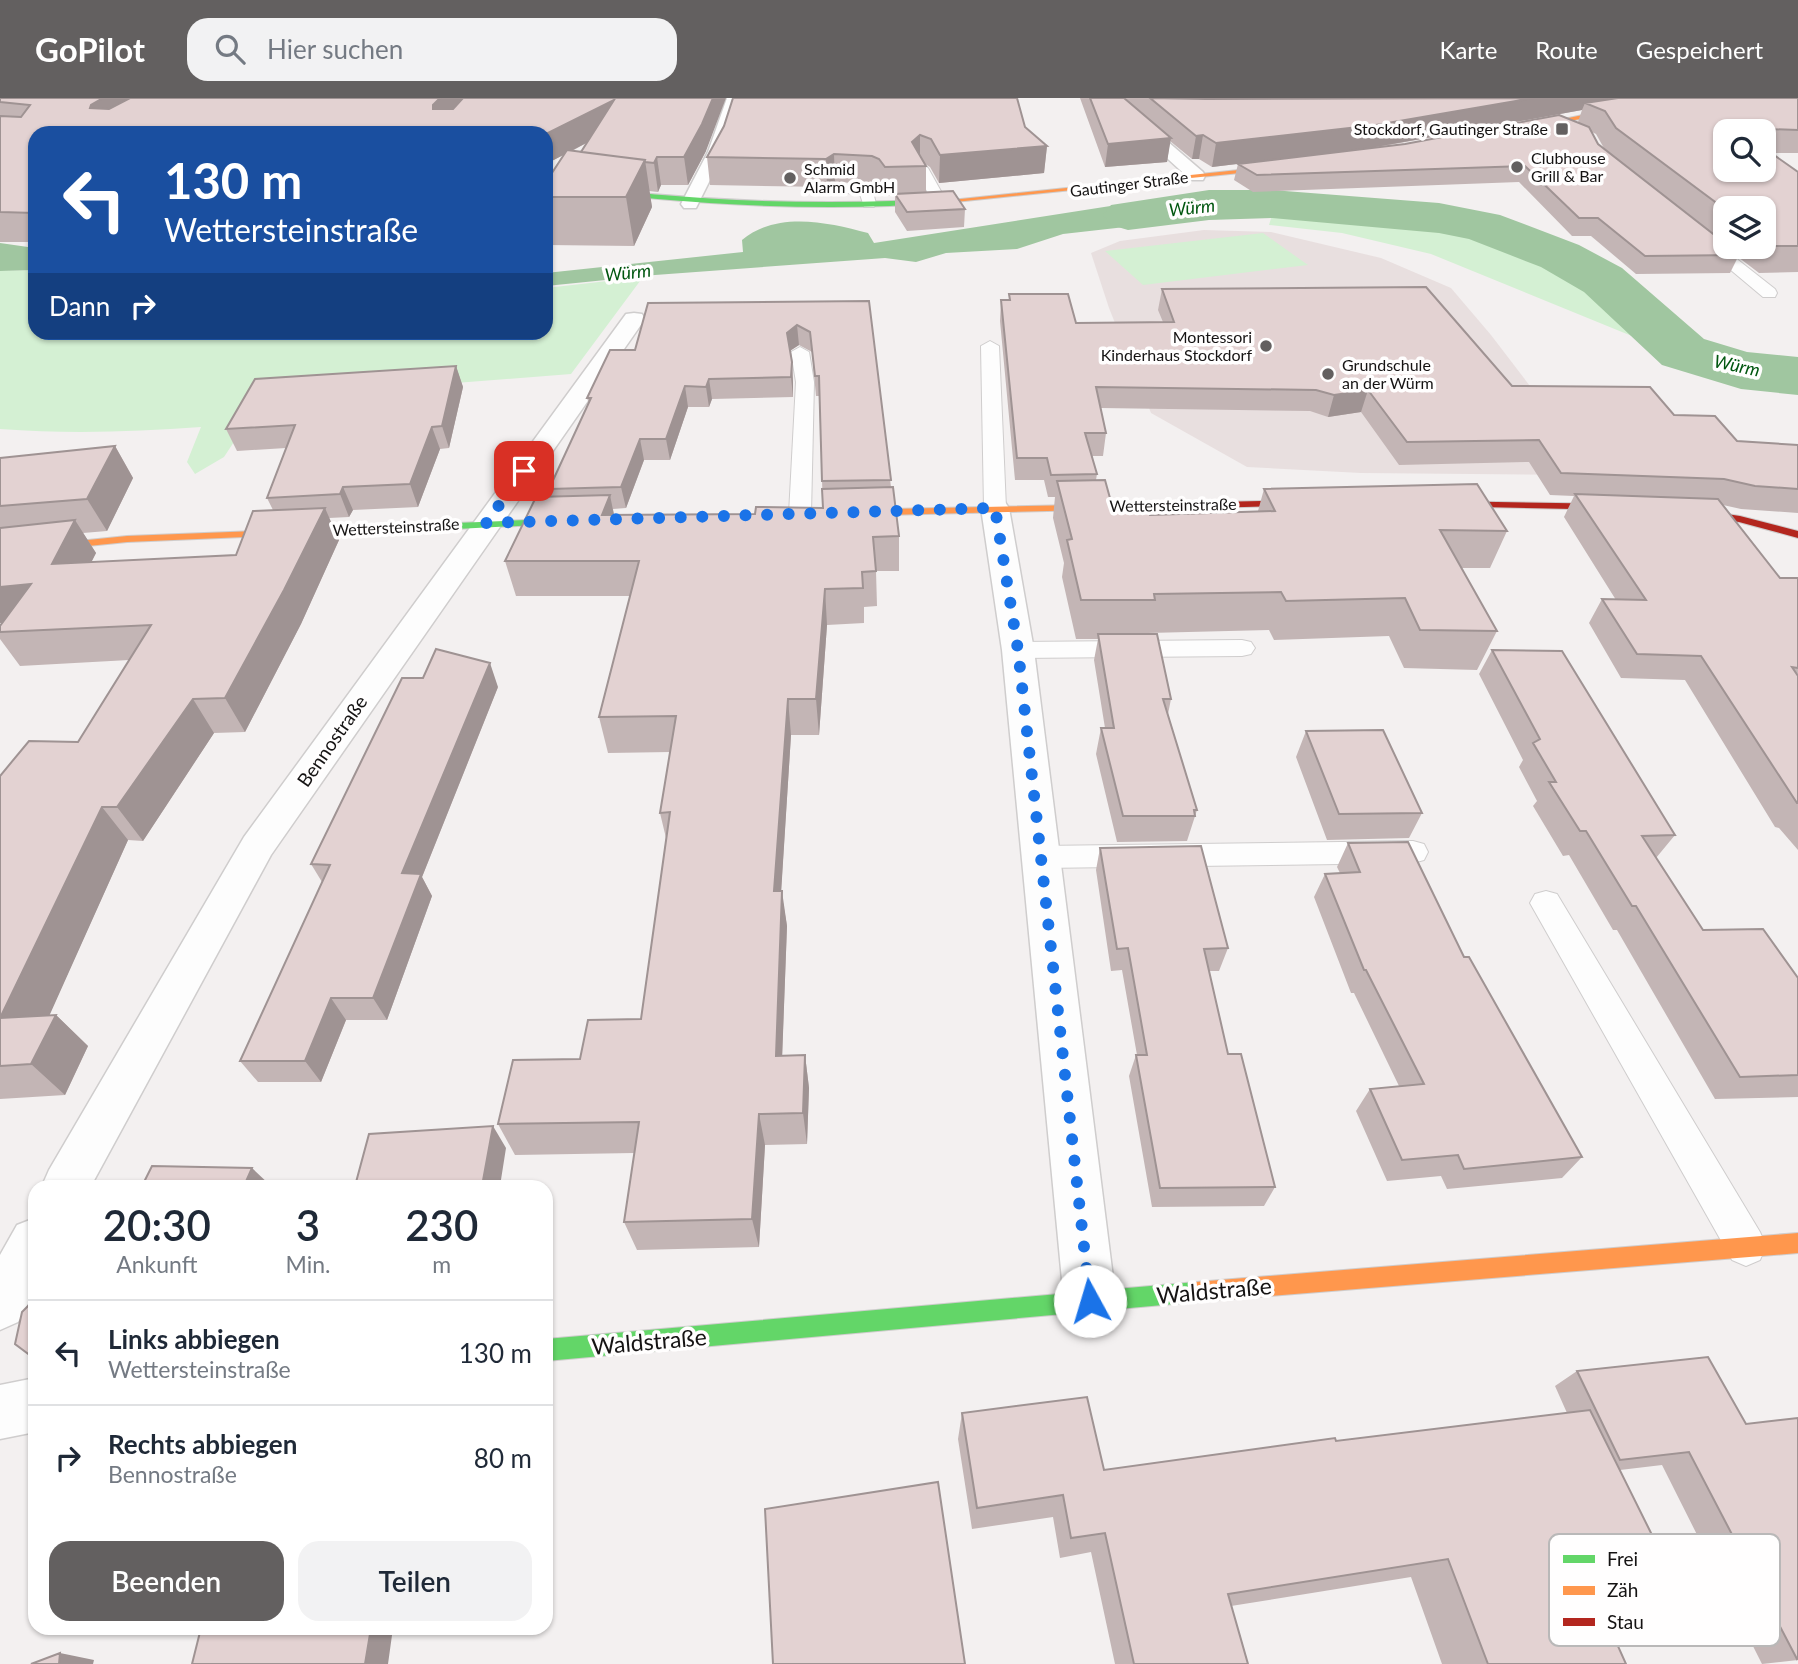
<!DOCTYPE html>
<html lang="de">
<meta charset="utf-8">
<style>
body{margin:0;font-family:Lato,sans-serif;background:#f2f2f3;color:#1f2937;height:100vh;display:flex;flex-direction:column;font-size:26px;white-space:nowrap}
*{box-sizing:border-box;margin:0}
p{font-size:23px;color:#747a83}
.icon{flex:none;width:38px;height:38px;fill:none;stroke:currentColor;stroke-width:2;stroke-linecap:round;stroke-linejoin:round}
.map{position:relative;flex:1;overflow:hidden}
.drawer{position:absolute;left:28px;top:1082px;width:525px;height:455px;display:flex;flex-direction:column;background:#fff;border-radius:21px;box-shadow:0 2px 5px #0004}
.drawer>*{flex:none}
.guide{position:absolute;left:28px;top:28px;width:525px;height:214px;border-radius:21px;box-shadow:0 2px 5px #0004;background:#1a4fa0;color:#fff;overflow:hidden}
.buttons{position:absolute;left:1713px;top:21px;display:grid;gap:14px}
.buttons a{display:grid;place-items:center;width:63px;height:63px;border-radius:14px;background:#fff;box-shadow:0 2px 5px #0004;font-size:35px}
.pin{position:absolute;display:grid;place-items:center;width:60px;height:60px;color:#fff;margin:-30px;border-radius:14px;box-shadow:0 4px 10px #0006}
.me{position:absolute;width:77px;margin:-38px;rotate:354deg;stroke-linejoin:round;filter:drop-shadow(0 0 5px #0008)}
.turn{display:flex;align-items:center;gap:24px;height:147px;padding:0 21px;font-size:32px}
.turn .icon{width:91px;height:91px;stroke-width:2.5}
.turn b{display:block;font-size:49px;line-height:60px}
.then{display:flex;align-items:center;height:66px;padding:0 21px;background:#0003;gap:14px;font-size:26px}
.eta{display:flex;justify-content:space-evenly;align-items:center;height:119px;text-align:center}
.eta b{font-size:42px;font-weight:600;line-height:49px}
.cta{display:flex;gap:14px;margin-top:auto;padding:14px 21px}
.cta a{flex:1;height:80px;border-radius:21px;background:#636060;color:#fff;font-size:28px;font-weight:600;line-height:80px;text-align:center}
.cta a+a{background:#f2f2f3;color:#1f2937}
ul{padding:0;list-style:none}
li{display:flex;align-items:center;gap:21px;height:105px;padding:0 21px;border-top:2px solid #e0e1e3}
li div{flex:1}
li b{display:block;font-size:26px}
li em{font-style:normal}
header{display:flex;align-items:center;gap:42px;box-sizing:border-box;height:98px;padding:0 35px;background:#636060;color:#fff}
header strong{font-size:33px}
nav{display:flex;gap:38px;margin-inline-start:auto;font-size:24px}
.search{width:490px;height:63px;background:#f2f2f3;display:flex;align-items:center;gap:18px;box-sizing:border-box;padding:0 24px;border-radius:21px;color:#747a83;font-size:26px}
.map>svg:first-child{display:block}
</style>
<header>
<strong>GoPilot</strong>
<div class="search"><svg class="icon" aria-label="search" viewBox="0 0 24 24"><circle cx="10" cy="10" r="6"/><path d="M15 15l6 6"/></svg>Hier suchen</div>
<nav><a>Karte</a><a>Route</a><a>Gespeichert</a></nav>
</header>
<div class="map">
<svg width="1798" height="1566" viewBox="0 0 1798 1566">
<rect width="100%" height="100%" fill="#f3f0f0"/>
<!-- built -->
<path fill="#e8dfdf" d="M1204 132 1271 134 1381 160 1451 190 1491 237 1598 377 1361 375 1247 369 1151 315 1109 210 1091 155 1120 143Z"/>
<!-- green -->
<path fill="#d4f0d3" d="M1281 104 1435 114 1479 120 1520 133 1610 174 1682 237 1722 257 1798 262V290L1730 281 1676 262 1644 243 1431 156 1342 135 1269 127 1273 114Z
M1263 135 1308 167 1143 187 1105 153Z
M35 172V234H546V190L643 179 571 276 263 300 224 359 195 376 187 364 201 329C133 334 68 336 0 331V173Z"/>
<!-- water -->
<path fill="#a0c6a0" d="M1200 103 1272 106 1266 113 1235 118 1171 119 1134 128 1063 136 1017 151 946 155 916 164 885 160 655 177 546 188V175L743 154 742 142C777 113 827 124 868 135L874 145 1136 104Z
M0 145 35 150V172L0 173Z"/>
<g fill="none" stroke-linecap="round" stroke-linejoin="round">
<!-- river -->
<path fill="#a0c6a0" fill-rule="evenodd" d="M1209 92H1272L1439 105 1500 117 1579 147 1622 170 1704 241 1747 254 1798 259V297L1741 291 1662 267 1584 194 1541 169 1469 141 1439 135 1272 120 1209 122 1128 132 1111 127 1103 117 1111 107Z"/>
<!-- lane casing -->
<g stroke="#cfcdcd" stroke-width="2">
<path id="lane" d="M921 66 928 70 947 104 945 107H935L933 104 914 70Z
M835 87 872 89 876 106 874 109H864L860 96 830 94V88Z
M1700 134 1705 136 1775 191 1777 195 1775 199H1763L1695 142 1692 139Z
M990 243 999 248 1006 410 1003 415H987L984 410 981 248Z
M800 249 809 254 814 284 811 416 808 421H792L789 416 796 284 791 254Z
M1242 542 1251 544 1255 550 1251 556 1242 558 1018 560 1009 558 1005 552 1009 546 1018 544Z
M1413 743 1424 746 1428 754 1424 762 1413 765 1041 770 1030 767 1026 759 1030 751 1041 748Z
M1546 793 1557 796 1760 1134 1766 1148 1760 1162 1746 1168 1732 1162 1530 805 1535 796Z"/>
</g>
<!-- street casing -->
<g stroke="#cfcdcd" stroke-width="3">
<path id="street" d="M727 0H741L724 54 696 110H684L681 106 708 54Z
M1101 0H1117L1203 74 1205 78 1203 82H1191Z
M634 215 642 216 645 221 271 757 91 1088H42L49 1072 244 739 626 216Z
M995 402 1005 404 1009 410 1034 552 1116 1203 1108 1221 1090 1229 1072 1221 1064 1203 1002 552 981 410 985 404Z
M35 1120V1193L18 1224 0 1232V1157L17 1127Z
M35 1280V1334L0 1341V1287Z"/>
</g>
<!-- fast casing -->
<g stroke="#cfcdcd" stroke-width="2">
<path id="fast" d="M546 84C683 103 817 109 955 100L959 102C944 109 907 107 890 108 774 112 660 104 546 88Z
M574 420 578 421V425L456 431 450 428 456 425Z
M1196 1184 1203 1187 1206 1194 1203 1201 1196 1204 546 1263V1241Z"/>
</g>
<!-- slow casing -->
<g stroke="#cfcdcd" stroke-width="2">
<path id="slow" d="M1693 0H1710L1626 12 1519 33 1516 31 1626 8Z
M1287 67 1289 70 955 104 951 102Z
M1170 405 1176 408 1174 410 844 418 838 415 844 412Z
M456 425 462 428 460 430 127 444 0 457V451L127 438Z
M1798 1135V1155L1196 1204 1189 1201 1186 1194 1189 1187 1196 1184Z"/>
</g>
<!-- jam casing -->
<g stroke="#cfcdcd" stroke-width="2">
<path id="jam" d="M1313 402 1318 405 1317 407 1170 411 1164 408 1170 405Z
M1439 403 1621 406 1627 409 1621 412 1435 408V404Z
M1681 409 1740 418 1798 433V440L1739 424 1677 414 1675 412Z"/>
</g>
<!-- lane -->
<use href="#lane" fill="#fdfdfd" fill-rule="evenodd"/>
<!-- street -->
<use href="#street" fill="#fdfdfd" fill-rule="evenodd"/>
<!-- fast -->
<use href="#fast" fill="#63d668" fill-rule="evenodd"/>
<!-- slow -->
<use href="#slow" fill="#ff974d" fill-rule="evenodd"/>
<!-- jam -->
<use href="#jam" fill="#b3261e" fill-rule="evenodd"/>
</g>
<!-- wall -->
<path fill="#c3b5b5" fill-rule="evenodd" d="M0 0 706 53 688 87H661L658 94 649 93 652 109 634 148 547 147 546 143V84L563 57 546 66 35 35V144H0ZM586 45 581 54 572 53Z
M1080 0H1611V1L1798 0V55H1770L1798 74V174L1759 175 1738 159 1730 175 1636 176 1591 138H1572L1519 84 1253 94 1234 82 1238 66 1278 61 1212 69 1199 61H1192L1170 43 1167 64 1105 69ZM1582 12 1578 24 1378 49ZM1726 33H1764V72ZM1592 34 1596 36 1605 52 1598 46ZM1726 110H1764V149H1726Z
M724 28 1025 29 1047 48 1044 75 939 85 930 69 925 66 926 68V94L965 111 964 129 907 133 895 114V97L885 98 879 89 872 86 835 84 827 89 710 87 707 59Z
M1162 191 1512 288 1674 317 1737 343 1798 347V415L1741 411 1723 407 1780 480H1798V752L1779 730 1775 729 1685 582 1621 580 1589 525 1602 501 1616 502 1564 419 1574 398 1550 397 1529 364 1399 367 1361 314 1328 319 1310 313 1101 310 1106 335 1103 358H1092L1097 376 1096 382 1113 411 1150 417 1258 413 1264 391 1507 433 1490 470H1461L1497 533 1477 572 1404 570 1389 538 1274 542 1269 532 1148 535 1171 601 1168 616 1197 712 1187 743 1117 744 1096 656 1101 630H1105L1094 562 1098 541H1076L1062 479 1064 465 1053 420 1055 399H1048L1044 382H1015L1000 223 1001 202H1009V196L1076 225 1163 224 1158 212Z
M869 203 891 389 899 438V473H876L877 508 864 509V525L827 527 819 637H791L781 793 787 828 782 958 805 957 809 990 807 1046 765 1047 759 1149 637 1152 624 1124 634 1055 515 1057 498 1026 580 961 641 921 666 740 660 715 670 654 608 655 599 619 630 498H516L505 463 551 399 549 391 589 306 587 300 635 252ZM799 247 812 254 816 298H819L823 410 755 416 614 417 613 411 626 410 644 362H670L688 309H709L712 301 793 299V284L790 253Z
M456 268 463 289 449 350 440 351 418 409 353 412 349 419 329 420 339 442 301 526 245 634 214 635 143 743 128 742 49 917H56L88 948 65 997 0 1001V678L78 644 129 562 20 568 0 541V528L2 525H0V360L115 348 133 380 107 433 83 435 96 455 91 464 236 457 273 412 267 400 286 350 237 353 226 331Z
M1492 552 1675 737 1656 760 1703 832 1798 880V999L1715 1001 1617 832H1613L1569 757 1563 758 1533 708 1537 703 1519 669 1523 662 1479 576Z
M498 589 422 779 432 798 387 922H346L321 984H258L240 963 322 784 311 766Z
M1306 633 1422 715 1409 740 1327 742 1296 659Z
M1348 745 1464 859 1582 1059 1562 1080 1447 1091 1441 1078 1387 1083 1356 1013 1370 991 1399 988 1354 895H1351L1314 799 1325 776 1340 775 1337 769Z
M1100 750 1228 850 1219 873H1209L1228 956 1275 1089 1264 1108 1152 1109 1129 978 1136 957H1137L1122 872 1111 873 1096 772Z
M1577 1273 1746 1326 1798 1320V1562L1762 1566 1662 1367 1620 1372 1654 1441 1604 1460 1580 1463 1626 1566H1442L1411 1479 1231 1508 1248 1566H1115L1091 1454 1060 1460 1053 1419 972 1431 958 1341 962 1315 1104 1372 1567 1315 1555 1288Z"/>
<!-- shaded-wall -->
<path fill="#9f9393" d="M103 0H162L102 35 90 10 91 7Z
M440 0H470L440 33 433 7Z
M713 0H726L706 53 688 87 684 59Z
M1534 0H1611L1608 8 1585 5 1582 12 1370 50 1212 69 1216 45Z
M614 2 619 28 546 66V36Z
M920 37V64L912 44Z
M1203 37 1199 61H1192L1196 38Z
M1171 40 1167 64 1105 69 1108 46Z
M1047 48 1044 75 939 85 940 57Z
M834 56 835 84 827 89 826 61Z
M657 59 661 87 658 94 654 65Z
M645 62 652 109 634 148 626 99Z
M797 227 799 247 788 254 787 235Z
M792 264 793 284V299L791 279Z
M456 268 463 289 449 350 442 328Z
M709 281 712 301 709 309 706 289Z
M685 288 688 309 670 362 666 341Z
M1368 292 1361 314 1328 319 1334 297Z
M432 329 440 351 418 409 410 386Z
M640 341 644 362 626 410 621 389Z
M115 348 133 380 107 433 87 401Z
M343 389 353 412 349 419 340 396Z
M610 397 617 432 602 417Z
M325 410 339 442 301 526 245 634 225 600Z
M75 422 96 455 74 499 52 466Z
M31 486 54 519 0 525V489Z
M825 491 827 527 819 637 816 601Z
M490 565 498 589 422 779 432 798 387 922 373 900 402 775Z
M193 601 214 635 143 743 117 709Z
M788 601 791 637 779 828 774 793Z
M102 709 128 742 34 952 0 920Z
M782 793 787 828 781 990 776 958Z
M331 900 346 922 321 984 305 963Z
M56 917 88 948 65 997 31 966Z
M805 957 809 990 807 1046 803 1015Z
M759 1016 765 1047 759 1149 752 1121Z
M493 1028 506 1050 500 1088H482Z
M252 1070 271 1088H244Z
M371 1530H393L388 1566H365Z
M60 1555 94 1562 93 1566H59Z"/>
<!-- building -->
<path fill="#e3d2d2" stroke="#9f9393" stroke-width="2" d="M0 0H103L91 7 90 10 109 11 130 0H440L433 7V11H453L463 0H713L702 26 684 59H657L654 65 645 64V62L581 54 614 2 546 36V35H35V115L0 114V18L21 19 30 7 0 4Z
M733 0H1017L1025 29 1047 48 940 57 931 41 920 37 912 44 926 68 885 69 879 61 872 58 834 56 826 61 707 59 724 28Z
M1090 0H1124L1171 40 1108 46Z
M1150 0 1206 1 1534 0 1376 27 1216 45 1203 37 1196 38Z
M1618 0H1798V32L1735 30 1739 33H1726V72H1764V50L1798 74V148H1774L1764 141V110H1726V112L1616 30 1605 13 1585 5Z
M1559 17 1589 29 1598 46 1726 146V149H1729L1739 157 1645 158 1598 120H1579L1525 68 1257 77 1238 66 1405 46Z
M567 52 645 62 626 99H546V84Z
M953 93 965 111 907 114 895 96Z
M1426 189 1512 288 1650 289 1674 317 1715 318 1737 343 1798 347V391L1755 388 1724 381 1561 375 1539 342 1407 344 1368 292 1334 297 1316 292 1096 289 1106 335H1085L1097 376 1051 377 1047 360H1017L1001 202H1010L1009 196H1068L1076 225 1174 224 1162 191Z
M869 203 891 382 822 383 819 278H815L810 234 797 227 787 235 792 264 791 279 709 281 706 289 685 288 666 341H640L621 389 549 391 591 300H587L610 252H635L648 205Z
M456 268 442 328 432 329 410 386 343 389 340 396 267 400 295 327 226 331 255 281Z
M115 348 87 401 0 408V360Z
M1105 382 1113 411 1147 410 1150 417 1275 413 1264 391 1477 386 1507 433 1440 432 1497 533 1420 532 1405 500 1286 503 1281 494 1154 496 1155 502H1081L1067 442 1072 441 1057 383Z
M893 389 899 438 873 439 876 473 862 474 863 490 825 491 816 601H788L774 793H782L776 958 805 957 803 1015 759 1016 752 1121 624 1124 639 1024 498 1026 513 962 580 961 588 922 641 921 670 714 660 715 676 618 599 619 639 463H505L536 399 610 397 602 417 755 416 756 409 823 410 822 391Z
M1575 396 1718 401 1780 480H1798V570L1792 569 1798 578V705H1797L1701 558 1637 556 1602 501 1646 502Z
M325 410 284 492 225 600 193 601 117 709H102L0 920V678L29 643 78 644 151 527 0 534V528L31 486 0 489V430L75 422 52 466 236 457 253 413Z
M1098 536H1157L1171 601H1163L1197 712H1194L1195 718H1123L1101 630H1114Z
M436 551 490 565 402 775 421 776 373 900H331L305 963H240L330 767 311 766 402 580H423Z
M1492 552 1562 553 1675 737 1642 738 1703 832 1763 831 1798 880V977L1740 979 1636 808H1632L1586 733H1580L1549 684H1556L1533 645 1540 641Z
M1383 632 1422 715 1339 716 1306 633Z
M1408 744 1464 859H1469L1582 1059 1464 1071 1458 1057 1402 1062 1370 991 1424 986 1366 872H1364L1325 776 1360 774 1348 745Z
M1201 748 1228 850 1204 851 1228 956H1241L1275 1089 1160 1090 1136 957H1147L1128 850 1117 851 1100 750Z
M56 917 31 966 0 968V920Z
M493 1028 482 1088H355L369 1036Z
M152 1068 252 1070 244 1088H142Z
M35 1201V1261L15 1246 22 1214Z
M1708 1259 1746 1326 1798 1320V1560L1797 1561 1689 1354 1620 1362 1577 1273Z
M1087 1299 1104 1372 1335 1340 1336 1343 1590 1312 1654 1441 1574 1450 1626 1566H1488L1448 1461 1228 1496 1248 1566H1134L1105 1435 1071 1440 1063 1397 977 1410 962 1315Z
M938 1384 965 1566H773L765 1411Z
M201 1530H371L365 1566H192Z
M60 1555 59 1566H31Z"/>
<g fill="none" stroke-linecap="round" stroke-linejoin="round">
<!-- route -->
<path stroke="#1a73e8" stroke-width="12" stroke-dasharray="0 21.6" d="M524 373 486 425 995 410 1018 552 1090 1203"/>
</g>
<!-- markers -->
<g fill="#636060" stroke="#fffefe" stroke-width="2.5">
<rect x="1555" y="24" width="14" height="14" rx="3.5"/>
<circle cx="1517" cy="69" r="7"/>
<circle cx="790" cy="80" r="7"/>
<circle cx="1266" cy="248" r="7"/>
<circle cx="1328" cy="276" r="7"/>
</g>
<g text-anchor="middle" stroke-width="7" stroke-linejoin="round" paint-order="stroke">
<!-- far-poi labels -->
<g font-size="16" fill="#151313" stroke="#fffefe" text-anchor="start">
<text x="1548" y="37" text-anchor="end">Stockdorf, Gautinger Straße</text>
<text x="1531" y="66">Clubhouse<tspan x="1531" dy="18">Grill &amp; Bar</tspan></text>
<text x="804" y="77">Schmid<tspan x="804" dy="18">Alarm GmbH</tspan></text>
<text x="1252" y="245" text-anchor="end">Montessori<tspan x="1252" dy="18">Kinderhaus Stockdorf</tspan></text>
<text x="1342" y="273">Grundschule<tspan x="1342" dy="18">an der Würm</tspan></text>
</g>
<!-- far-street labels -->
<g font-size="16" fill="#151313" stroke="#fffefe">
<text transform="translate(1129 86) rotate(-7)" y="6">Gautinger Straße</text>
<text transform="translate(1173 407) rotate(-1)" y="6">Wettersteinstraße</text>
<text transform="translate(396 429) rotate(-3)" y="6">Wettersteinstraße</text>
</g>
<!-- far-water labels -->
<g font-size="18" font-style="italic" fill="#00560f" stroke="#fffefe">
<text transform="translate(1192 110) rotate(-6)" y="6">Würm</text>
<text transform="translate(628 175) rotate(-6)" y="6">Würm</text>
<text transform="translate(1737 268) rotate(12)" y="6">Würm</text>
</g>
<!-- street labels -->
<g font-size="19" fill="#151313" stroke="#fffefe">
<text transform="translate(332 643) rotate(-55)" y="7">Bennostraße</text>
</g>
<!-- near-street labels -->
<g font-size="23" fill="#151313" stroke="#fffefe">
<text transform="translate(1214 1193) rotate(-5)" y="8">Waldstraße</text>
<text transform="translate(649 1244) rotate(-5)" y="8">Waldstraße</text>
</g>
</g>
<!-- legend -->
<rect x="1549" y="1436" width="231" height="112" rx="10" fill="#fffefe" stroke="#b9b8b8" stroke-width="2"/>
<rect x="1563" y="1457" width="32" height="8" fill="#63d668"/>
<rect x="1563" y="1488" width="32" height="9" fill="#ff974d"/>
<rect x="1563" y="1520" width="32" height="8" fill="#b3261e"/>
<g font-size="19" fill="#151313">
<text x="1607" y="1468">Frei</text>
<text x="1607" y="1499">Zäh</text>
<text x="1607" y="1531">Stau</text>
</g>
</svg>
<div class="buttons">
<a><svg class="icon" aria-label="search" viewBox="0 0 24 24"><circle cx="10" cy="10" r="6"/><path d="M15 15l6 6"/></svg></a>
<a><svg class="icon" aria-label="layers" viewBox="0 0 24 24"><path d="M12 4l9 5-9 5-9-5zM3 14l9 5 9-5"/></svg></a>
</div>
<div class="pin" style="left:524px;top:373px;background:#d93025"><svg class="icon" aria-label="arrive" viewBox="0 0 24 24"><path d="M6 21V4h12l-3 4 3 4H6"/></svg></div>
<svg class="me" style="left:1090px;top:1203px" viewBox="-20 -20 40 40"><circle r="19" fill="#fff"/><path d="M0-13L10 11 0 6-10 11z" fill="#1a73e8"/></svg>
<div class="guide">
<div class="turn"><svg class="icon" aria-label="left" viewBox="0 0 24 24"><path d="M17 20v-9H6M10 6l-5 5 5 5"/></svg><div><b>130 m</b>Wettersteinstraße</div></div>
<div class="then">Dann<svg class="icon" aria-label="right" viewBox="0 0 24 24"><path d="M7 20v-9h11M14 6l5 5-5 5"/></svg></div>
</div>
<section class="drawer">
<div class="eta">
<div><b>20:30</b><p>Ankunft</p></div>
<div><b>3</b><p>Min.</p></div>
<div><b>230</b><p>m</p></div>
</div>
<ul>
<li><svg class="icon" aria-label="left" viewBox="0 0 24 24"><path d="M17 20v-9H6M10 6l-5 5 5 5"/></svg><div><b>Links abbiegen</b><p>Wettersteinstraße</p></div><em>130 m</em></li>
<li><svg class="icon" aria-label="right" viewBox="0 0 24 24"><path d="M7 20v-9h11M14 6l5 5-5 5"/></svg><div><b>Rechts abbiegen</b><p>Bennostraße</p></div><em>80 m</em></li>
</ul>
<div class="cta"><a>Beenden</a><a>Teilen</a></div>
</section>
</div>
